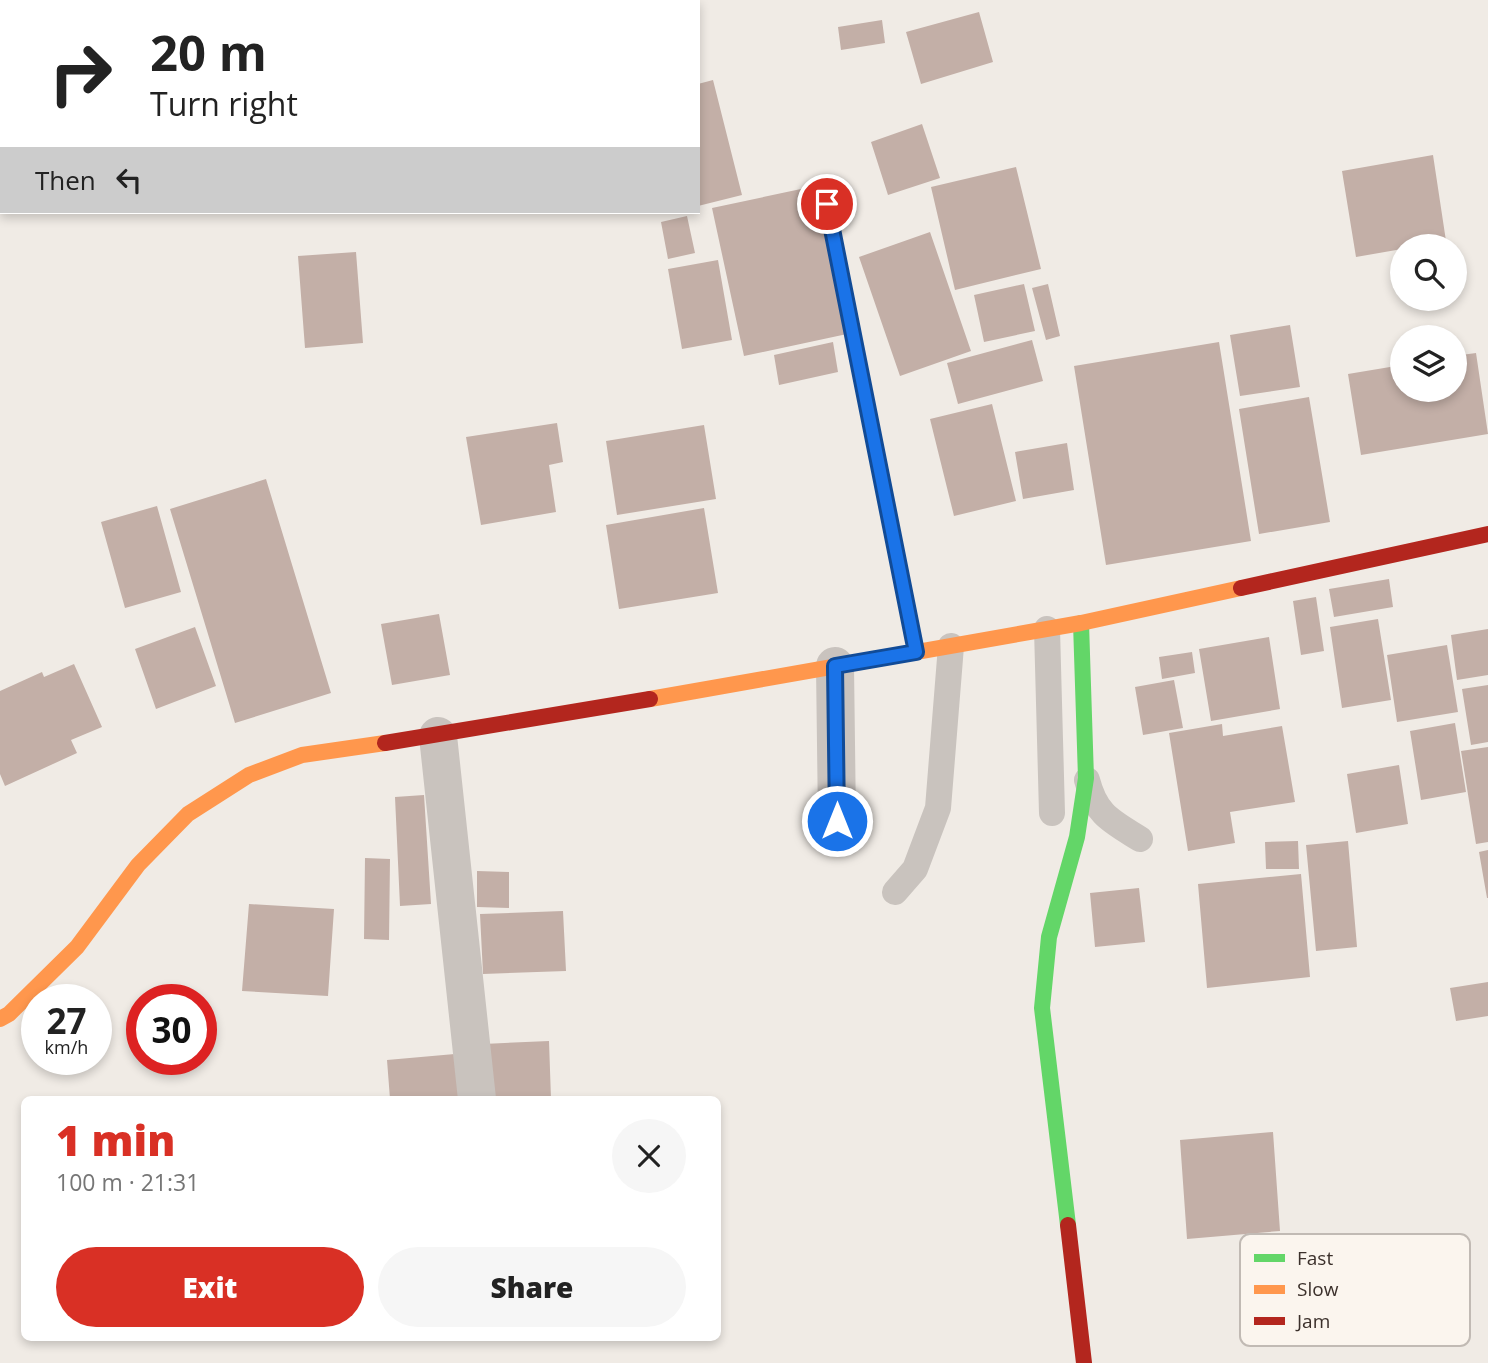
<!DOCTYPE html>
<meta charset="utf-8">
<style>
body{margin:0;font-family:"Open Sans",sans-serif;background:#f6f6f6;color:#222;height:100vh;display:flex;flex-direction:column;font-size:26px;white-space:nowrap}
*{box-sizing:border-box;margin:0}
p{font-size:23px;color:#767676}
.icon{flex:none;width:38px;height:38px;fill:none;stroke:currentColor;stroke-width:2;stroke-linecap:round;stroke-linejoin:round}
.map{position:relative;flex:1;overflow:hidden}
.drawer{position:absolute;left:21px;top:1096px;width:700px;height:245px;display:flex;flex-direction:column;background:#fff;border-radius:10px;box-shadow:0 4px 10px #0003}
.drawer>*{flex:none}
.hud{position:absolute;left:0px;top:0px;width:700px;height:214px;box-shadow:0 4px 10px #0003;background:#fff;color:#222;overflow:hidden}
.tools{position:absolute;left:1390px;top:234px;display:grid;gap:14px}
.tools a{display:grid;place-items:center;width:77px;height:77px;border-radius:50%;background:#fff;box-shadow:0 4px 10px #0003;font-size:35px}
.speed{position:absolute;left:21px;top:984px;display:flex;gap:14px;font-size:35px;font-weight:700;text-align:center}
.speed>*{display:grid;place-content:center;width:91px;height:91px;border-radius:50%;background:#fff;box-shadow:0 4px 10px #0003;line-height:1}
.speed small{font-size:18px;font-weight:400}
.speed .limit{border:10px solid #d22;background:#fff;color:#111}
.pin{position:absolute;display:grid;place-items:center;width:60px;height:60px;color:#fff;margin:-30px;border:4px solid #fff;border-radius:50%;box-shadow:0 2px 7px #0007}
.me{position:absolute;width:77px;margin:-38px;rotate:0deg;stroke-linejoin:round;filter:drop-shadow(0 0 5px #0008)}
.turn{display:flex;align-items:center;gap:24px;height:147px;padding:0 35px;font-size:32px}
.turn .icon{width:91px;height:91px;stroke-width:2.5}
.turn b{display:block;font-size:49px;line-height:60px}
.then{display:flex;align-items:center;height:66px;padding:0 35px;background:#0003;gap:14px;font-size:26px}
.round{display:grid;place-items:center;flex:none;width:74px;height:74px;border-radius:37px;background:#f6f6f6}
.summary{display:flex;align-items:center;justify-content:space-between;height:119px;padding:0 35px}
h1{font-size:42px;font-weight:800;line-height:52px;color:#d93025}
.button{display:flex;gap:14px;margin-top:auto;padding:14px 35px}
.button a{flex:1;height:80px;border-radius:42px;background:#d93025;color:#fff;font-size:28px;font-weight:800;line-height:80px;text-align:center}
.button a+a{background:#f6f6f6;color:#222}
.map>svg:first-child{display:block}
</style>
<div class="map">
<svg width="1488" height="1363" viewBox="0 0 1488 1363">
<rect width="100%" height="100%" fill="#f0ebe5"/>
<!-- building -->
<path fill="#c3afa7" d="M979 12 993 62 921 84 906 32Z
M882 20 885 43 841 50 838 27Z
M713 80 742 195 698 206V84Z
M922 124 940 178 888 195 871 142Z
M1433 155 1446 241 1402 247V249L1356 257 1342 171Z
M1016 167 1041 269 955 290 931 187Z
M815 186 847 334 744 356 712 208Z
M687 216 695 253 668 259 661 222Z
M930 232 971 351 900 376 859 257Z
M356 252 363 343 305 348 298 256Z
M718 260 732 340 682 349 668 269Z
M1024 284 1035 331 984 342 974 295Z
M1048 284 1060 336 1046 340 1032 288Z
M1290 325 1300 387 1240 396 1230 335Z
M1032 340 1043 381 958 404 947 363Z
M833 342 838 372 779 385 774 355Z
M1219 342 1251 541 1106 565 1074 366Z
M1476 353 1488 434 1361 455 1348 374 1402 365V390H1454V356Z
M1309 397 1330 522 1259 534 1239 409Z
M992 404 1016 501 954 516 930 419Z
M557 423 563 462 549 465 556 512 481 525 466 437Z
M704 425 716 499 617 515 606 441Z
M1067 443 1074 490 1023 499 1015 452Z
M266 479 331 693 235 723 170 509Z
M157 506 181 592 125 608 101 522Z
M704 508 718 593 619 609 606 525Z
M1389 579 1393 607 1334 617 1329 589Z
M1316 597 1324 651 1301 655 1293 601Z
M439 614 450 675 392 685 381 624Z
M1378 619 1391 700 1342 708 1330 627Z
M195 627 216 686 156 709 135 649Z
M1488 629V675L1457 680 1451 635Z
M1269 637 1280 709 1211 721 1199 649Z
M1447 645 1458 712 1397 722 1387 655Z
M1192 652 1195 673 1162 679 1159 657Z
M74 664 102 727 71 740 77 753 5 786 0 774V691L42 672 44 677Z
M1174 680 1183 728 1143 735 1135 687Z
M1488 685V742L1471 745 1462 689Z
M1455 723 1466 792 1421 800 1410 731Z
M1222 724 1223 736 1282 726 1295 802 1230 812 1235 843 1188 851 1169 733Z
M1488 747V842L1476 844 1461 751Z
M1399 765 1408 824 1356 833 1347 774Z
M424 795 431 904 400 906 395 797Z
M1298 841 1299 869H1266L1265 842Z
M1348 841 1357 947 1316 951 1306 845Z
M1488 850V898H1487L1479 852Z
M365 858 390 859 389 940 364 939Z
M477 871 509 872V908L477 907Z
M1301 874 1310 977 1207 988 1198 884Z
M1139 888 1145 942 1095 947 1090 893Z
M249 904 334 909 328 996 242 991Z
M563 911 566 971 483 974 480 914Z
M1488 982V1016L1456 1021 1450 988Z
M549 1041 551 1099H484L483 1044Z
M466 1053 470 1095 424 1099H390L387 1060Z
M1273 1132 1280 1231 1187 1239 1180 1140Z"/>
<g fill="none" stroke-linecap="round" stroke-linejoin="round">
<!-- lane -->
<path stroke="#c9c3be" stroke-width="26" d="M1047 629 1052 813
M1087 780C1096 815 1111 821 1140 839
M895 892 915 869 938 808 951 646"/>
<!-- street -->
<path stroke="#c9c3be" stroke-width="38" d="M835 666 837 821
M438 736 477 1099"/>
<!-- fast -->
<path stroke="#63d668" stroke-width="16" d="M1068 1225 1042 1008 1049 937 1077 837 1086 778 1081 623"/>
<!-- slow -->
<path stroke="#ff974d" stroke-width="16" d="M650 699 1081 623 1241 588
M0 1019 9 1014 77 947 138 865 188 814 249 775 302 755 385 743"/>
<!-- jam -->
<path stroke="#b3261e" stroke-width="16" d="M827 204 916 652
M1241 588 1488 534
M385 743 650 699
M1068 1225 1084 1363"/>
</g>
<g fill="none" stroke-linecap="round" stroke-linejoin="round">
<!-- route casing -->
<g stroke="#114b97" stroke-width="18">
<path id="route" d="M827 204 916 652 835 666 837 821"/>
</g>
<!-- route -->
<use href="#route" stroke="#1a73e8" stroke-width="12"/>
</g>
<!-- legend -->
<rect x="1240" y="1234" width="230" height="112" rx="10" fill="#fbf5ee" stroke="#c1bab4" stroke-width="2"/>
<rect x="1254" y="1254" width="31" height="8" fill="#63d668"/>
<rect x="1254" y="1285" width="31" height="9" fill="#ff974d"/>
<rect x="1254" y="1317" width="31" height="8" fill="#b3261e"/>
<g font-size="19" fill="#3b302b">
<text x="1297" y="1265">Fast</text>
<text x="1297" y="1296">Slow</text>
<text x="1297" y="1328">Jam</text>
</g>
</svg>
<div class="tools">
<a><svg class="icon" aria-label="search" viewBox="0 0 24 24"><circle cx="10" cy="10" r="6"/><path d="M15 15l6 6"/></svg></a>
<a><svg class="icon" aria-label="layers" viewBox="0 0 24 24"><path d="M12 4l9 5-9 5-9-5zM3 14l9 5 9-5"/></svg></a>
</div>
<div class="speed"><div>27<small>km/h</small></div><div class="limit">30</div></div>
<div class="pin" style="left:827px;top:204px;background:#d93025"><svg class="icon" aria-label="arrive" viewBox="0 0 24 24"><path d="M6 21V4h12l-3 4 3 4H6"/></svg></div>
<svg class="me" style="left:837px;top:821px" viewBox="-20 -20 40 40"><circle r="17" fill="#1a73e8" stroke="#fff" stroke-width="3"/><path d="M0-11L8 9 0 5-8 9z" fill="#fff"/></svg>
<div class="hud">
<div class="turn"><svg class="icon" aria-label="right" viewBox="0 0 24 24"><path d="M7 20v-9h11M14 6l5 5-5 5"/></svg><div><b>20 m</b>Turn right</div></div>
<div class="then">Then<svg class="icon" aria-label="left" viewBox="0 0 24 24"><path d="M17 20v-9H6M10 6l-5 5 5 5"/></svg></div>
</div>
<section class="drawer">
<div class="summary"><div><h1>1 min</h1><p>100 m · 21:31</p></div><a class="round"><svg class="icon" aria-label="close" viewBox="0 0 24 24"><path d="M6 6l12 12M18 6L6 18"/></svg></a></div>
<div class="button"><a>Exit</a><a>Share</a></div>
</section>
</div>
